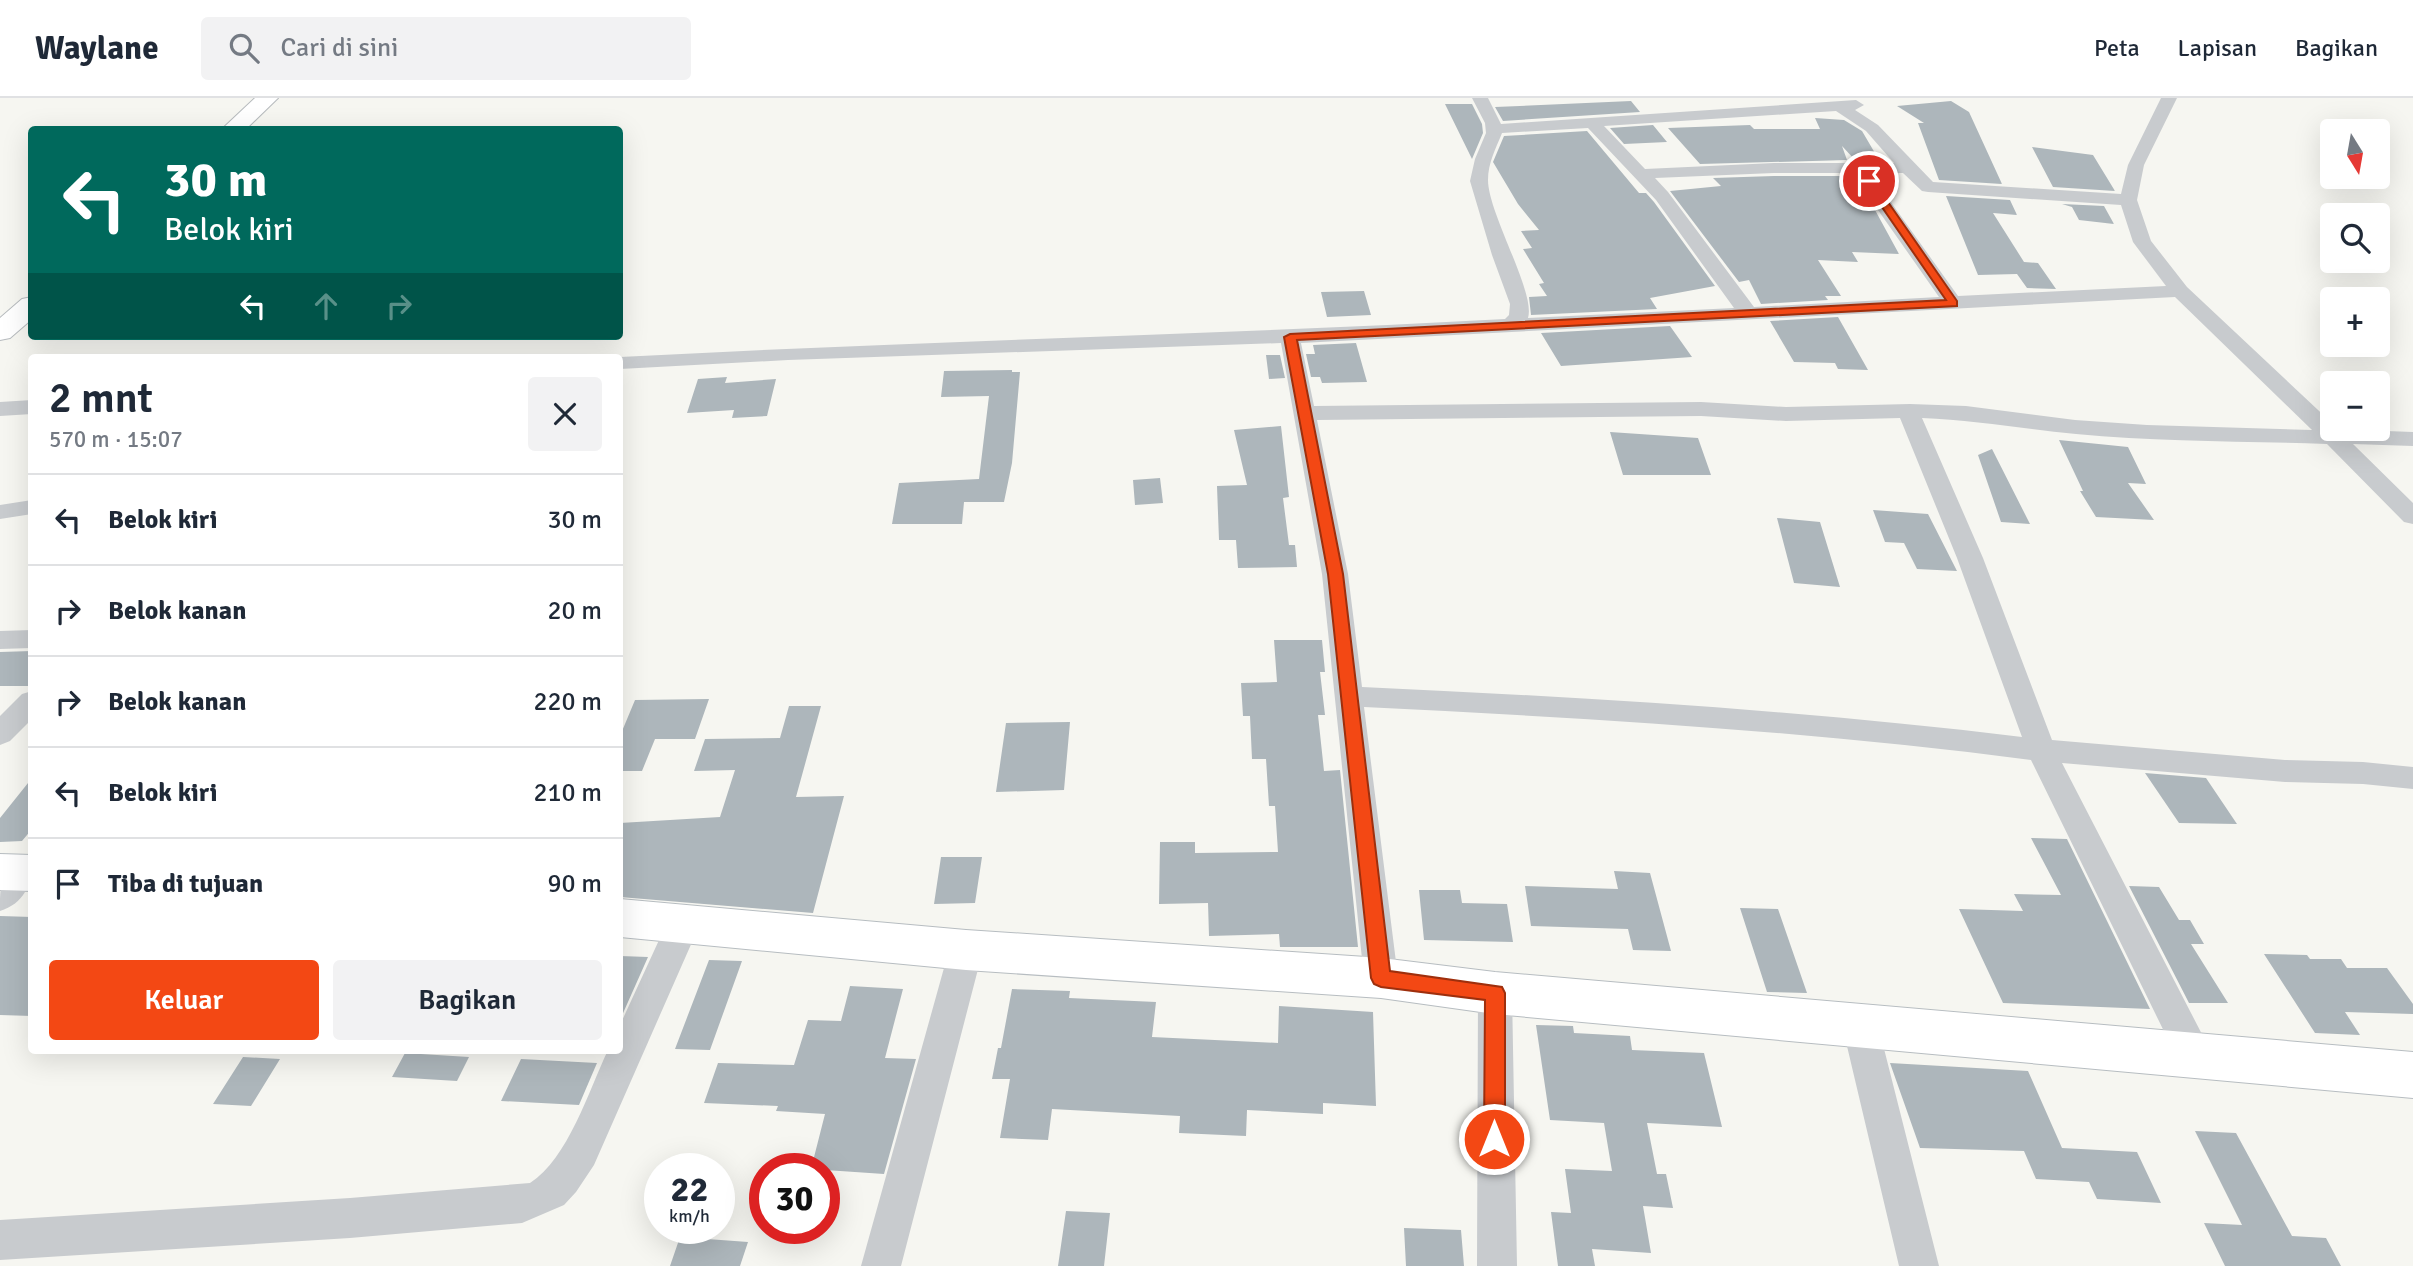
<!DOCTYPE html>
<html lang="id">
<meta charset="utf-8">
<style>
body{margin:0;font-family:Signika,sans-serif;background:#f2f2f3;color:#1f2937;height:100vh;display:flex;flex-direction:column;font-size:26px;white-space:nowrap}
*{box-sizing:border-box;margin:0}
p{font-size:23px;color:#747a83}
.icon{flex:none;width:38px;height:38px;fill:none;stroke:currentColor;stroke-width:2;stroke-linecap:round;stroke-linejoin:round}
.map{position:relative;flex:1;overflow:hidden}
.side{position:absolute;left:28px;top:256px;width:595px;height:700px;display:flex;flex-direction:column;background:#fff;border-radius:7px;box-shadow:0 7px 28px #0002}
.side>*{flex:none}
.hud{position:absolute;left:28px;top:28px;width:595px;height:214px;border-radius:7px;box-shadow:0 7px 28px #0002;background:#00695c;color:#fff;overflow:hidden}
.needle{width:46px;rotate:169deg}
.buttons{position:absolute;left:2320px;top:21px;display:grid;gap:14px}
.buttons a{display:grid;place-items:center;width:70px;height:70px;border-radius:7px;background:#fff;box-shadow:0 7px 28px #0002;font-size:35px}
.speed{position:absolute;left:644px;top:1055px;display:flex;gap:14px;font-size:35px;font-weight:700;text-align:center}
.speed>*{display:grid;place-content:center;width:91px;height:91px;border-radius:50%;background:#fff;box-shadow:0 7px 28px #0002;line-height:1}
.speed small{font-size:18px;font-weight:400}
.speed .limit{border:10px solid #d22;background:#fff;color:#111}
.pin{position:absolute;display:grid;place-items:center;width:60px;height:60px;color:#fff;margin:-30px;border:4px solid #fff;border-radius:50%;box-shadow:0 2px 7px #0007}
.me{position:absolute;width:77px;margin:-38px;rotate:0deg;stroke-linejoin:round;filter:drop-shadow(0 0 5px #0008)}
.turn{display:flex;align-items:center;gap:24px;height:147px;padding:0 21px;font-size:32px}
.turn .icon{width:91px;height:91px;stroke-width:2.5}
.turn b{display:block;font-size:49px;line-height:60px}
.lanes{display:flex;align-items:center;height:66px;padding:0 21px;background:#0003;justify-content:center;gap:35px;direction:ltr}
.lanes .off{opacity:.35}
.round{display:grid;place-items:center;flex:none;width:74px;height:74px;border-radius:7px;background:#f2f2f3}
.headline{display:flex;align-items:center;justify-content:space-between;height:119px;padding:0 21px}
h1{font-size:42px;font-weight:600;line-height:52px}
.button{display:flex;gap:14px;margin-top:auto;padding:14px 21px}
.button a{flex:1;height:80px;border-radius:7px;background:#f34814;color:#fff;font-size:28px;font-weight:600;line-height:80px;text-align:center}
.button a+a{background:#f2f2f3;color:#1f2937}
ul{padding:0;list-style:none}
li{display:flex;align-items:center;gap:21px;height:91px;padding:0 21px;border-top:2px solid #e0e1e3}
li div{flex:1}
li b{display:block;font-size:26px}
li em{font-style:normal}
header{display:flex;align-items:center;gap:42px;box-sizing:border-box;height:98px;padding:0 35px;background:#fff;border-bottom:2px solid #e0e1e3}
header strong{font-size:33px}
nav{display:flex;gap:38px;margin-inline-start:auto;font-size:24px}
.search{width:490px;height:63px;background:#f2f2f3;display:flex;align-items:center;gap:18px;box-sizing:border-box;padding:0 24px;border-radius:7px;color:#747a83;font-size:26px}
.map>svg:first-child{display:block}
</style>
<header>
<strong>Waylane</strong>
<div class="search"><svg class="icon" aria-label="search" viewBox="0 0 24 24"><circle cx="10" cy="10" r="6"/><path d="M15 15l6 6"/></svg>Cari di sini</div>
<nav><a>Peta</a><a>Lapisan</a><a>Bagikan</a></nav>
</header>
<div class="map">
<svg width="2413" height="1168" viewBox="0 0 2413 1168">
<rect width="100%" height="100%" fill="#f6f6f1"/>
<!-- building -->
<path fill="#adb6bb" d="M1631 3 1640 14 1503 23 1495 9Z
M1951 3 1969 14 2002 86 1939 82 1918 25H1924L1897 8Z
M1445 6H1472L1482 26 1483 35 1472 61Z
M1815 20 1844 22 1862 33 1879 62H1855L1842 48 1847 62 1700 66 1668 30 1750 27 1754 31H1820Z
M1653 27 1667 44 1624 46 1610 30Z
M1587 33 1639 95H1646L1654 104 1715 188 1650 200 1657 211 1531 217 1529 199 1547 198 1539 186 1544 185 1523 151 1532 150 1521 133 1539 132 1518 106 1493 64 1504 38Z
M2032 49 2093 57 2115 93 2053 89Z
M1774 78H1851L1875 112 1899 156 1852 154 1858 164 1818 162 1841 198H1825L1828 202 1761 206 1749 182 1739 184 1670 93 1721 88 1713 80Z
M1946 98 2010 102 2017 117 1993 115 2024 164 2038 165 2056 191 2027 190 2017 176 1978 177Z
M2062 106 2104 108 2114 126 2079 122 2072 109Z
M1364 193 1371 217 1327 219 1321 194Z
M1838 219 1868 272 1838 271 1835 265 1794 264 1770 223Z
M1670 228 1692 259 1561 268 1541 235Z
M1356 245 1367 284 1322 285 1320 279H1311L1306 256H1315L1313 247Z
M1266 257H1280L1285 280 1269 281Z
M1012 272V274H1020L1012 365 1004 404H964L962 426H892L899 385 979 381 989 298 941 299 944 273Z
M727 279 725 285 776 281 767 318 732 320 734 312 687 315 698 281Z
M1281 328 1289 399 1283 400 1289 447H1295L1297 469 1238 470 1236 442H1219L1217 388 1247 387 1234 332Z
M1610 334 1698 340 1711 377H1623Z
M2059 342 2128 349 2146 386 2128 385 2154 422 2096 419 2080 393H2083Z
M1992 351 2030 426 2001 424 1978 357Z
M1160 380 1163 405 1135 407 1133 382Z
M1873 412 1928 416 1957 473 1917 471 1904 445 1885 444Z
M1777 420 1820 424 1840 489 1794 485Z
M1274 542H1322L1325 574H1320L1325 617H1318L1324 673 1340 672 1358 849H1280L1279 836 1209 838 1208 805 1159 806 1160 744H1195V755L1278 754 1275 708H1269L1266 661H1252L1250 618H1243L1241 585 1277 584Z
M32 553V588H0V554Z
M709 601 695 641H655L642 673H620V638L635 602Z
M789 608H821L796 699 844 698 813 815 620 799V725L720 719 735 672 694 673 705 641 780 640Z
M1070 624 1064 692 996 694 1006 625Z
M2145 675 2206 680 2237 726 2179 725Z
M32 680V731L22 743 0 744V720Z
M2031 740 2067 741 2150 911 2003 905 1959 811 2023 813 2014 796 2061 797Z
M941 759H982L975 805 934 806Z
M1614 773 1650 775 1671 853 1633 852 1628 831 1531 828 1525 788 1618 791Z
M2129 788 2159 789 2179 822H2190L2204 846H2191L2228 905H2189Z
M1419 792H1460L1462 805 1507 806 1513 844 1424 842Z
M1740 810 1778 811 1807 895 1767 894Z
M0 818 32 819V918L0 917Z
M2264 856 2307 857 2310 861H2341L2347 870H2387L2413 906V916L2345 914 2360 937 2315 935Z
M620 858 648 859 620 922Z
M709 862 742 863 710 952 675 951Z
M850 888 903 891 885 960 916 961 884 1076 811 1071 825 1016 776 1013 778 1008 704 1005 718 965 794 967 808 922 841 923Z
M1012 891 1070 893 1069 900 1156 904 1152 939 1278 945 1279 908 1373 914 1376 1008 1323 1005V1016L1247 1012 1246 1038 1179 1035 1180 1018 1052 1011 1048 1042 1000 1040 1010 981H992L998 950H1001Z
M1536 927 1573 928 1574 935 1630 938 1632 952 1704 955 1722 1029 1647 1025 1657 1076H1666L1673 1110 1643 1108 1651 1155 1592 1151 1595 1168H1558L1551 1114 1571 1115 1565 1071 1612 1073 1604 1025 1550 1022Z
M405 955 469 959 457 983 392 979Z
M243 959 280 961 251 1008 213 1006Z
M521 961 597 965 579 1007 501 1003Z
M1890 965 2028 973 2062 1050 2137 1054 2161 1105 2097 1101 2089 1084 2036 1081 2024 1053 1920 1050Z
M2195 1033 2236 1035 2292 1138 2326 1140 2341 1168H2225L2204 1125 2242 1127Z
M1066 1113 1110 1115 1104 1168H1058Z
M1404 1130 1461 1132 1464 1168H1406Z
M680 1139 748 1144 740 1168H670Z"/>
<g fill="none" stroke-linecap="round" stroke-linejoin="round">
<!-- secondary casing -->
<g stroke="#b7bdc1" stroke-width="2">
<path id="secondary" d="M0 756 32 757V793L0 792Z
M620 801 966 832 1381 860 1495 874 2413 954V1000L1495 916 1381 900 966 872 620 839Z"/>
</g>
<!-- highway casing -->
<g stroke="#b7bbbe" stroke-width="2">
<path id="highway" d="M255 0H278L245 32H221Z
M32 199V221L10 240 0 242V220L22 201Z"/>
</g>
<!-- street -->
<path fill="#c8cbce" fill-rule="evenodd" d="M1472 0H1488L1501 26 1856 2 1864 7 1855 12 1878 27 1933 84 2121 96 2128 67 2161 0H2177L2144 67 2137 102 2151 143 2187 189 2333 326V331L2413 334V348L2353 346 2413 405V426L2404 424 2327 346C2243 343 2159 344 2076 336 2024 331 1974 322 1922 320L1983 460 2052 642 2285 662 2363 664 2413 669V691L2363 686 2285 684 2062 665 2207 946 2212 957 2207 968 2194 973 2181 968 2031 662C1809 633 1587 620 1364 609L1398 880 1393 890 1381 895 1369 890 1364 880 1322 476 1281 245 788 262 620 271V259C915 243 1210 237 1505 221L1509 217 1510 206 1492 157 1470 83 1475 61 1486 35 1485 25ZM1836 13 1866 33 1894 65H1774L1645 71 1604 28ZM1588 30 1656 102 1734 210 1528 220C1536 195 1488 115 1488 82 1488 65 1496 50 1502 35ZM1774 75H1852L1939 199 1754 209 1668 94 1655 80ZM1870 75H1903L1922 93 1928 94 2121 107 2133 144 2166 188 1958 198ZM2175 199 2312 332 2147 327 2075 322 1966 308 1910 306 1786 309 1701 304 1314 308 1301 245ZM1701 318 1786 323 1900 320 1957 460 2022 639C1802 612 1582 599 1362 589L1348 476 1317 322Z
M32 302V316L0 318V304Z
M32 402V416L0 421V407Z
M32 532V550L0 551V533Z
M32 593V621L10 643 0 647V618L22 596Z
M21 761 32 765C32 787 23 806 0 813 0 789 0 770 21 761Z
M683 812 695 816 700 826 594 1067 576 1094 564 1107 522 1125 350 1140 0 1162V1122L350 1100 530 1085C568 1061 589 992 608 952H620V927L671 816Z
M966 838 978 842 983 852 901 1168H861L949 852 954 842Z
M1495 880 1507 884 1512 895 1517 1168H1477L1478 895 1483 884Z
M1860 911 1873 916 1878 927 1939 1168H1899L1842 927 1847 916Z"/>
<!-- secondary -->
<use href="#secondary" fill="#fff" fill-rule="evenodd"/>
<!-- highway -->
<use href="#highway" fill="#fff" fill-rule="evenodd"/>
</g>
<!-- route -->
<path fill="#f34814" stroke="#9e2f0d" stroke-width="2" d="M1869 80 1872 81 1957 203V208L1297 242 1343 476 1390 873 1502 889 1505 895V1041L1502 1049 1494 1052 1487 1049 1484 1041 1485 902 1381 889 1374 886 1371 880 1328 476 1284 239 1290 236 1946 202 1864 83Z"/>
</svg>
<div class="buttons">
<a><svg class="needle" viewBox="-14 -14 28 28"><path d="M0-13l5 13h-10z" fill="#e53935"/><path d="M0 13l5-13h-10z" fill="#747a83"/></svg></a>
<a><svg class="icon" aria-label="search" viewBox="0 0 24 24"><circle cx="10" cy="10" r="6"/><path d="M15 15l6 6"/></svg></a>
<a>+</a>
<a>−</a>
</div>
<div class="speed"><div>22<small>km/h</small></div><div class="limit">30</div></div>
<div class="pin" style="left:1869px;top:83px;background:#d93025"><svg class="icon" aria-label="arrive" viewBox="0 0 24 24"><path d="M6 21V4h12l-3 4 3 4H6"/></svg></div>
<svg class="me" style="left:1494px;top:1041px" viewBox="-20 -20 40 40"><circle r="17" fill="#f34814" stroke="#fff" stroke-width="3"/><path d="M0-11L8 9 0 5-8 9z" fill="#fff"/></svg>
<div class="hud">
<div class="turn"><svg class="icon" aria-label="left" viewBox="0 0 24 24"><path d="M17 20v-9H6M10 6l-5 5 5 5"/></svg><div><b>30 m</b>Belok kiri</div></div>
<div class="lanes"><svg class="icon" aria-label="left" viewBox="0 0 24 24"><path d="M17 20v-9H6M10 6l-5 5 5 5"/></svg><svg class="icon off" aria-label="ahead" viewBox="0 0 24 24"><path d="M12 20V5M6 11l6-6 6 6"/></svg><svg class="icon off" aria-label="right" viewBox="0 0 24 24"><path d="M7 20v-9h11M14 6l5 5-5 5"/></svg></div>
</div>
<section class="side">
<div class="headline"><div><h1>2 mnt</h1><p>570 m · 15:07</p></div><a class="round"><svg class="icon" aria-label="close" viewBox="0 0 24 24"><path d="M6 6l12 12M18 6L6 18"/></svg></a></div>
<ul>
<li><svg class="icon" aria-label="left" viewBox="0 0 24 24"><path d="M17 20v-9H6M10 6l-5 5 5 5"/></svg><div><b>Belok kiri</b></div><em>30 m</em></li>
<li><svg class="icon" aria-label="right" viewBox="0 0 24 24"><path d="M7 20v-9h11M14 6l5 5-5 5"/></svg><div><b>Belok kanan</b></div><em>20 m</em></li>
<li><svg class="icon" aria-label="right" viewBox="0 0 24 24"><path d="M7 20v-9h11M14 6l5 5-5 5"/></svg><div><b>Belok kanan</b></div><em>220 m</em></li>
<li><svg class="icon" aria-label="left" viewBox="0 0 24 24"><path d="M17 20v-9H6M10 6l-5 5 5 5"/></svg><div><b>Belok kiri</b></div><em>210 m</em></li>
<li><svg class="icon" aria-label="arrive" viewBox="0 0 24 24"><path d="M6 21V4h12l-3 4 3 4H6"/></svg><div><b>Tiba di tujuan</b></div><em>90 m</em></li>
</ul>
<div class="button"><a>Keluar</a><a>Bagikan</a></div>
</section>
</div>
